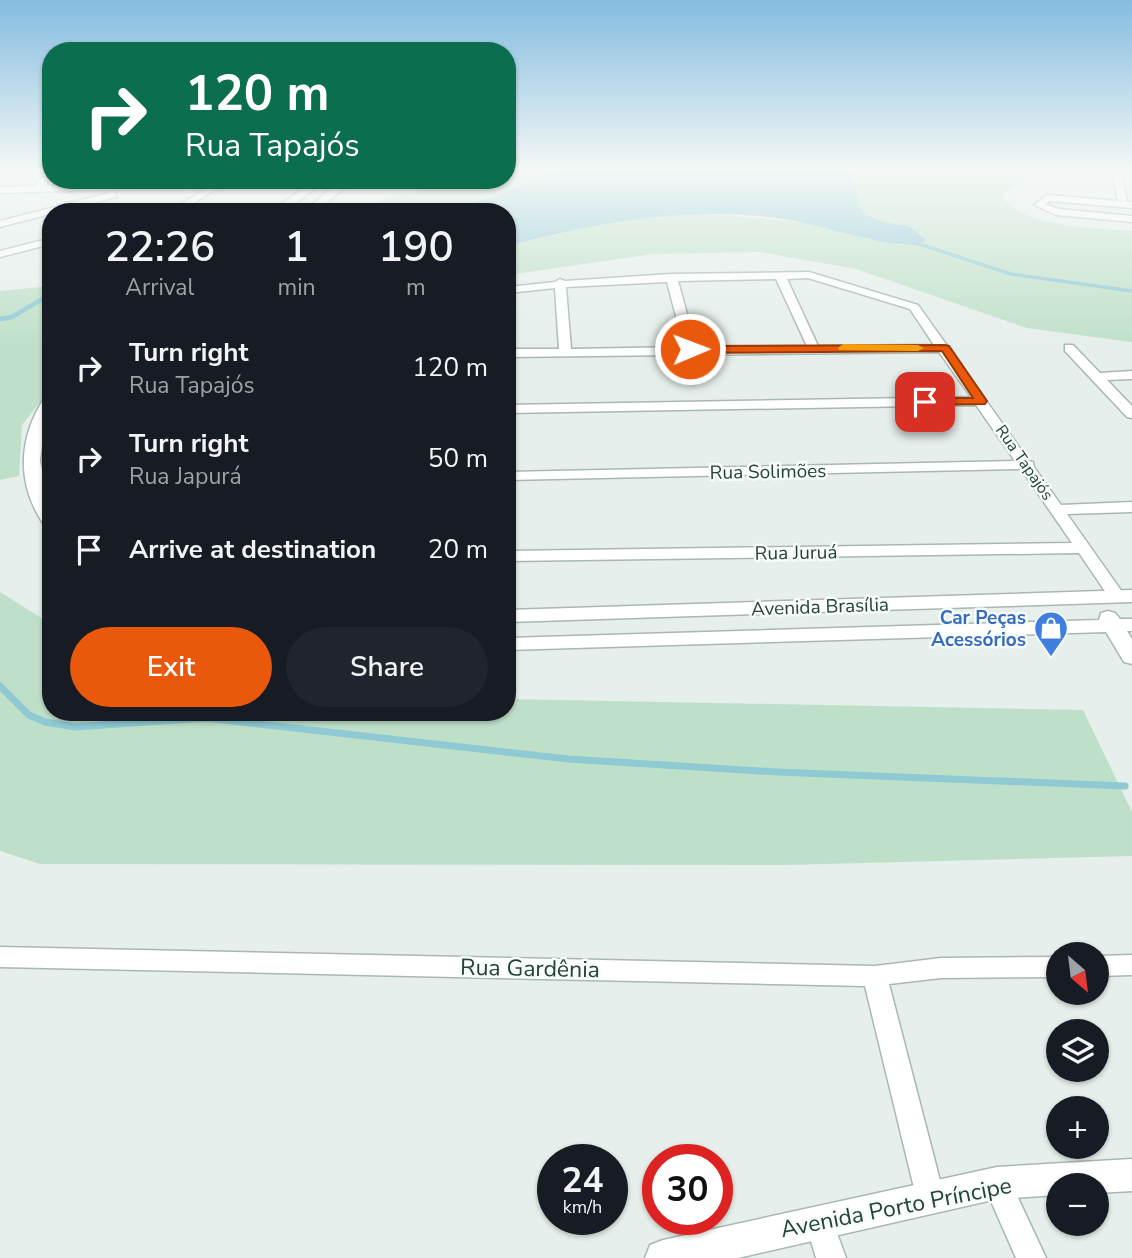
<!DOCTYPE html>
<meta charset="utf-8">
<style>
body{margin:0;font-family:"Nunito Sans",sans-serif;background:#20242c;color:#f1f3f6;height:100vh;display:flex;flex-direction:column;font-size:26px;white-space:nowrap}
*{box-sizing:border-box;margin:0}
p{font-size:23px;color:#9ea1a6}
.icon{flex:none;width:38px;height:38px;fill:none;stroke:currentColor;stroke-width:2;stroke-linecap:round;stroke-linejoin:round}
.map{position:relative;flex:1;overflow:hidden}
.details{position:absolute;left:42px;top:203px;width:474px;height:518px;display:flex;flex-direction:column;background:#171b24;border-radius:28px;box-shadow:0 2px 5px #0004}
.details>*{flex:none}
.banner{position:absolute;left:42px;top:42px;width:474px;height:147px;border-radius:28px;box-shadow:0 2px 5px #0004;background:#0b6e4f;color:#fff;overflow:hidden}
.needle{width:46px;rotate:152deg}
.controls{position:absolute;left:1046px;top:942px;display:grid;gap:14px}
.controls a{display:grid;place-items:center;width:63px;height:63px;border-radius:50%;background:#171b24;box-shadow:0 2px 5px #0004;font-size:35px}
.speed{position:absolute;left:537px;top:1144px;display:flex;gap:14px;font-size:35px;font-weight:700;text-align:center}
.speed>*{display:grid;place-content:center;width:91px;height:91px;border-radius:50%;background:#171b24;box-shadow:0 2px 5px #0004;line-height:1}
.speed small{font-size:18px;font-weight:400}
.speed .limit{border:10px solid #d22;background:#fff;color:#111}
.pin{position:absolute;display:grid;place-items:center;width:60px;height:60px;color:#fff;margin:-30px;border-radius:14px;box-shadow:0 4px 10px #0006}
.me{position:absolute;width:77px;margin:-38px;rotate:89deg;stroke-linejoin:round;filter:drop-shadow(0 0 5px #0008)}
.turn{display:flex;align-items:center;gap:24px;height:147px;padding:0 28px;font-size:32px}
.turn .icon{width:91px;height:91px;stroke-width:2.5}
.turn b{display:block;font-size:49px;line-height:60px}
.eta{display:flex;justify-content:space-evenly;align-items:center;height:119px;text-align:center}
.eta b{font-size:42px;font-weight:600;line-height:49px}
.button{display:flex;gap:14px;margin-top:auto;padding:14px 28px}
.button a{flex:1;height:80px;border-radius:42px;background:#ea580c;color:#fff;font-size:28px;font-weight:600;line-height:80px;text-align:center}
.button a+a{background:#20242c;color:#f1f3f6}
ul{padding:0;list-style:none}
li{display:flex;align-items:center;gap:21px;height:91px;padding:0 28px}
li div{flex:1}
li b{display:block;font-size:26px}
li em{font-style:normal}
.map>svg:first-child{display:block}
</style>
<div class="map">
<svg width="1132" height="1258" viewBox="0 0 1132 1258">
<rect width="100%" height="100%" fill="#e6efeb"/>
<!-- green -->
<path fill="#bfe0c8" d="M558 171 493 197 449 210 355 212 398 193 416 194 446 180H508V172Z
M856 171H1035L1002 196C1020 228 1099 228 1132 231V342L1027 328 856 269 760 252 653 254 508 275V246L605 223 684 212 809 223 902 245 925 239 909 226 883 222 867 215 859 206 853 175Z
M51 286V388L22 425 19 476 0 480V291Z
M0 592 51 624V712H508V699L1083 710 1132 812V856L786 865 40 864 0 851Z"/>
<!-- water -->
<path fill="#8ec9d4" d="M558 171H856L853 175 859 206 867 215 883 222 909 226 925 239 922 245C873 246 824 224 776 218 684 206 596 223 508 246V212H440L493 197Z"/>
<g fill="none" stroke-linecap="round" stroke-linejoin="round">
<!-- stream-far2 -->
<path stroke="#8ec9d4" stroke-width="3.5" d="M913 242 1011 274 1132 291
M46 297 51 294"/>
<!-- stream-far1 -->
<path stroke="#8ec9d4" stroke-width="4.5" d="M0 319 12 317 49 295"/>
<!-- stream -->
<path stroke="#8ec9d4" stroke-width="7" d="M0 686 29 715 45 722 75 727 205 718 568 759 777 772 1125 786"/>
<!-- minor casing -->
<g stroke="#a8b8b2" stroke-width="3">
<path id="minor" d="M48 171H51V178L44 186 251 180 255 183 251 186 219 187 180 212H168L209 187 0 193V187L34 186Z
M1112 171H1120L1127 202H1132V208L1049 201 1045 204 1058 209 1132 216V222L1056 215 1034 205 1047 195 1118 201Z
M113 192 116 193V197L0 227V221Z
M51 238V244L0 257V251Z
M809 272 918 305 1029 461 1033 462 1034 467 1061 505 1132 502V512L1067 514 1125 596 1123 600H1111L1079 553 508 561V551L1072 543 1021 469 508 480V472L1015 461 976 405 508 413V405L971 397 939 352 508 357V349H559L555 288 508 293V287L555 282 560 279 565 281 671 274ZM808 278 910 309 934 345 818 346 787 279ZM776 279 807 346 696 347 678 281ZM667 282 684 347 571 349 566 287Z
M1065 345H1073L1100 373 1132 371V379L1107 380 1132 406V418L1127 417 1065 351Z
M0 947 875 966 941 958 1059 957V977L941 978 889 984 944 1196 940 1206 930 1210 920 1206 916 1196 865 986 0 967Z
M1132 955V975L1097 976V956Z
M997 1170 1007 1174 1046 1258H1016L983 1183 987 1174Z
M819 1207 829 1211 846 1258H816L805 1221 809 1211Z"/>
</g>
<!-- tertiary casing -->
<g stroke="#a8b8b2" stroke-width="3">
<path id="tertiary" d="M314 180H326L284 212H271Z
M342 180H354L315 212H303Z
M51 395V413L44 430 40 461 51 504V526L44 525C16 483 18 438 45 397Z
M1132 590V602L508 622V610Z
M1108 611 1115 613 1120 619H1132V631H1127L1132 639V664L1124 662 1106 632 508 650V638L1099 620 1101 613Z
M1132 1159V1191L1097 1193V1185H1059V1195L997 1199 738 1258H645L650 1245 663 1240 997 1167Z"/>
</g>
<!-- minor -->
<use href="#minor" fill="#fff" fill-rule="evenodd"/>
<!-- tertiary -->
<use href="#tertiary" fill="#fff" fill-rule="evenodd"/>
</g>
<!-- sky -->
<linearGradient id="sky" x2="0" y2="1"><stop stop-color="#84bce0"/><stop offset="0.49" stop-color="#f4f8f6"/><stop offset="1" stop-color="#f4f8f6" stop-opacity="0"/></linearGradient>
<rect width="1132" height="347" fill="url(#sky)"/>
<!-- route -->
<path fill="#ea580c" stroke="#983908" stroke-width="2" d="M945 345 949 346 987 401 985 404 921 405 919 402 925 398H973L942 351 690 353 684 349 690 346Z"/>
<!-- slow -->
<path fill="#f59e0b" d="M843 344 918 345 924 348 918 351 839 350 838 348Z"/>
<!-- icons -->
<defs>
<g id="shop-pin" transform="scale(1.75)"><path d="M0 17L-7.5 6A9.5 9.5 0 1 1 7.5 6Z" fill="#3f7fe0" stroke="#f7fbf9"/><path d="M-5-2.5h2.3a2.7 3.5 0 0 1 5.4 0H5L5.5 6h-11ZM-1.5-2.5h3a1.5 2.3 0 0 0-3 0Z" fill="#fff"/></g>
</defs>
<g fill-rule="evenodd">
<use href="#shop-pin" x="1051" y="628"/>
</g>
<g text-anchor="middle" stroke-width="5" stroke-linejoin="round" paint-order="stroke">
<!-- far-street labels -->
<g font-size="16" fill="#24423a" stroke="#f7fbf9">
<text transform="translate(1025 462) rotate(55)" y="6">Rua Tapajós</text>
</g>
<!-- street labels -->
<g font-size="19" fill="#24423a" stroke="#f7fbf9">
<text transform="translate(768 471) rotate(-1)" y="7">Rua Solimões</text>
<text transform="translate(796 552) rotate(-1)" y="7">Rua Juruá</text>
<text transform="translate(820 606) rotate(-2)" y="7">Avenida Brasília</text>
</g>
<!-- shop labels -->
<g font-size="19" font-weight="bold" fill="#366cbe" stroke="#f7fbf9" text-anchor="end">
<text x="1026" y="624">Car Peças<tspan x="1026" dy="22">Acessórios</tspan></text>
</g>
<!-- near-street labels -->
<g font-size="23" fill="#24423a" stroke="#f7fbf9">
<text transform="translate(530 968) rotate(1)" y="8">Rua Gardênia</text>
<text transform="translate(896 1207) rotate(-11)" y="8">Avenida Porto Príncipe</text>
</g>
</g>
</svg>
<div class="controls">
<a><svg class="needle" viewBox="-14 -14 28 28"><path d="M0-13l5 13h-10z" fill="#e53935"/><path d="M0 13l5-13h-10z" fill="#9ea1a6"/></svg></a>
<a><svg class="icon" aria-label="layers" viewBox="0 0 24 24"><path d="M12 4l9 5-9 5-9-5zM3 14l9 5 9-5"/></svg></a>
<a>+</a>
<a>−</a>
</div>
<div class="speed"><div>24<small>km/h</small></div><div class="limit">30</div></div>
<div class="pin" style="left:925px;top:402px;background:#d93025"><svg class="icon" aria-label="arrive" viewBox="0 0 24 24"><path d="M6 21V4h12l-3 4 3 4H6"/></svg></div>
<svg class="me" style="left:690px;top:349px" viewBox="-20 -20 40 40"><circle r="17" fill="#ea580c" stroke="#fff" stroke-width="3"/><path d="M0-11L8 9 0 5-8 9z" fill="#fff"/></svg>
<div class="banner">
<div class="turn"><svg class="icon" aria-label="right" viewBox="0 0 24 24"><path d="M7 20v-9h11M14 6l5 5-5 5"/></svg><div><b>120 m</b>Rua Tapajós</div></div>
</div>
<section class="details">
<div class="eta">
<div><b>22:26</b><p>Arrival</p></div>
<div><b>1</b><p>min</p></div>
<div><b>190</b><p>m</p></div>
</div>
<ul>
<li><svg class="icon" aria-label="right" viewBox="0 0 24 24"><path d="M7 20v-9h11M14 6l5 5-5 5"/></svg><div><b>Turn right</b><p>Rua Tapajós</p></div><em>120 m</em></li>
<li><svg class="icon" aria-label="right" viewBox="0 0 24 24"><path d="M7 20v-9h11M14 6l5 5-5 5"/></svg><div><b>Turn right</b><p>Rua Japurá</p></div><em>50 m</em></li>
<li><svg class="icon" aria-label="arrive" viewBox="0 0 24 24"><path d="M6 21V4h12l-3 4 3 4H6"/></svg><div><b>Arrive at destination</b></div><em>20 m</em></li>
</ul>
<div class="button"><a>Exit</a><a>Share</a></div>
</section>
</div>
